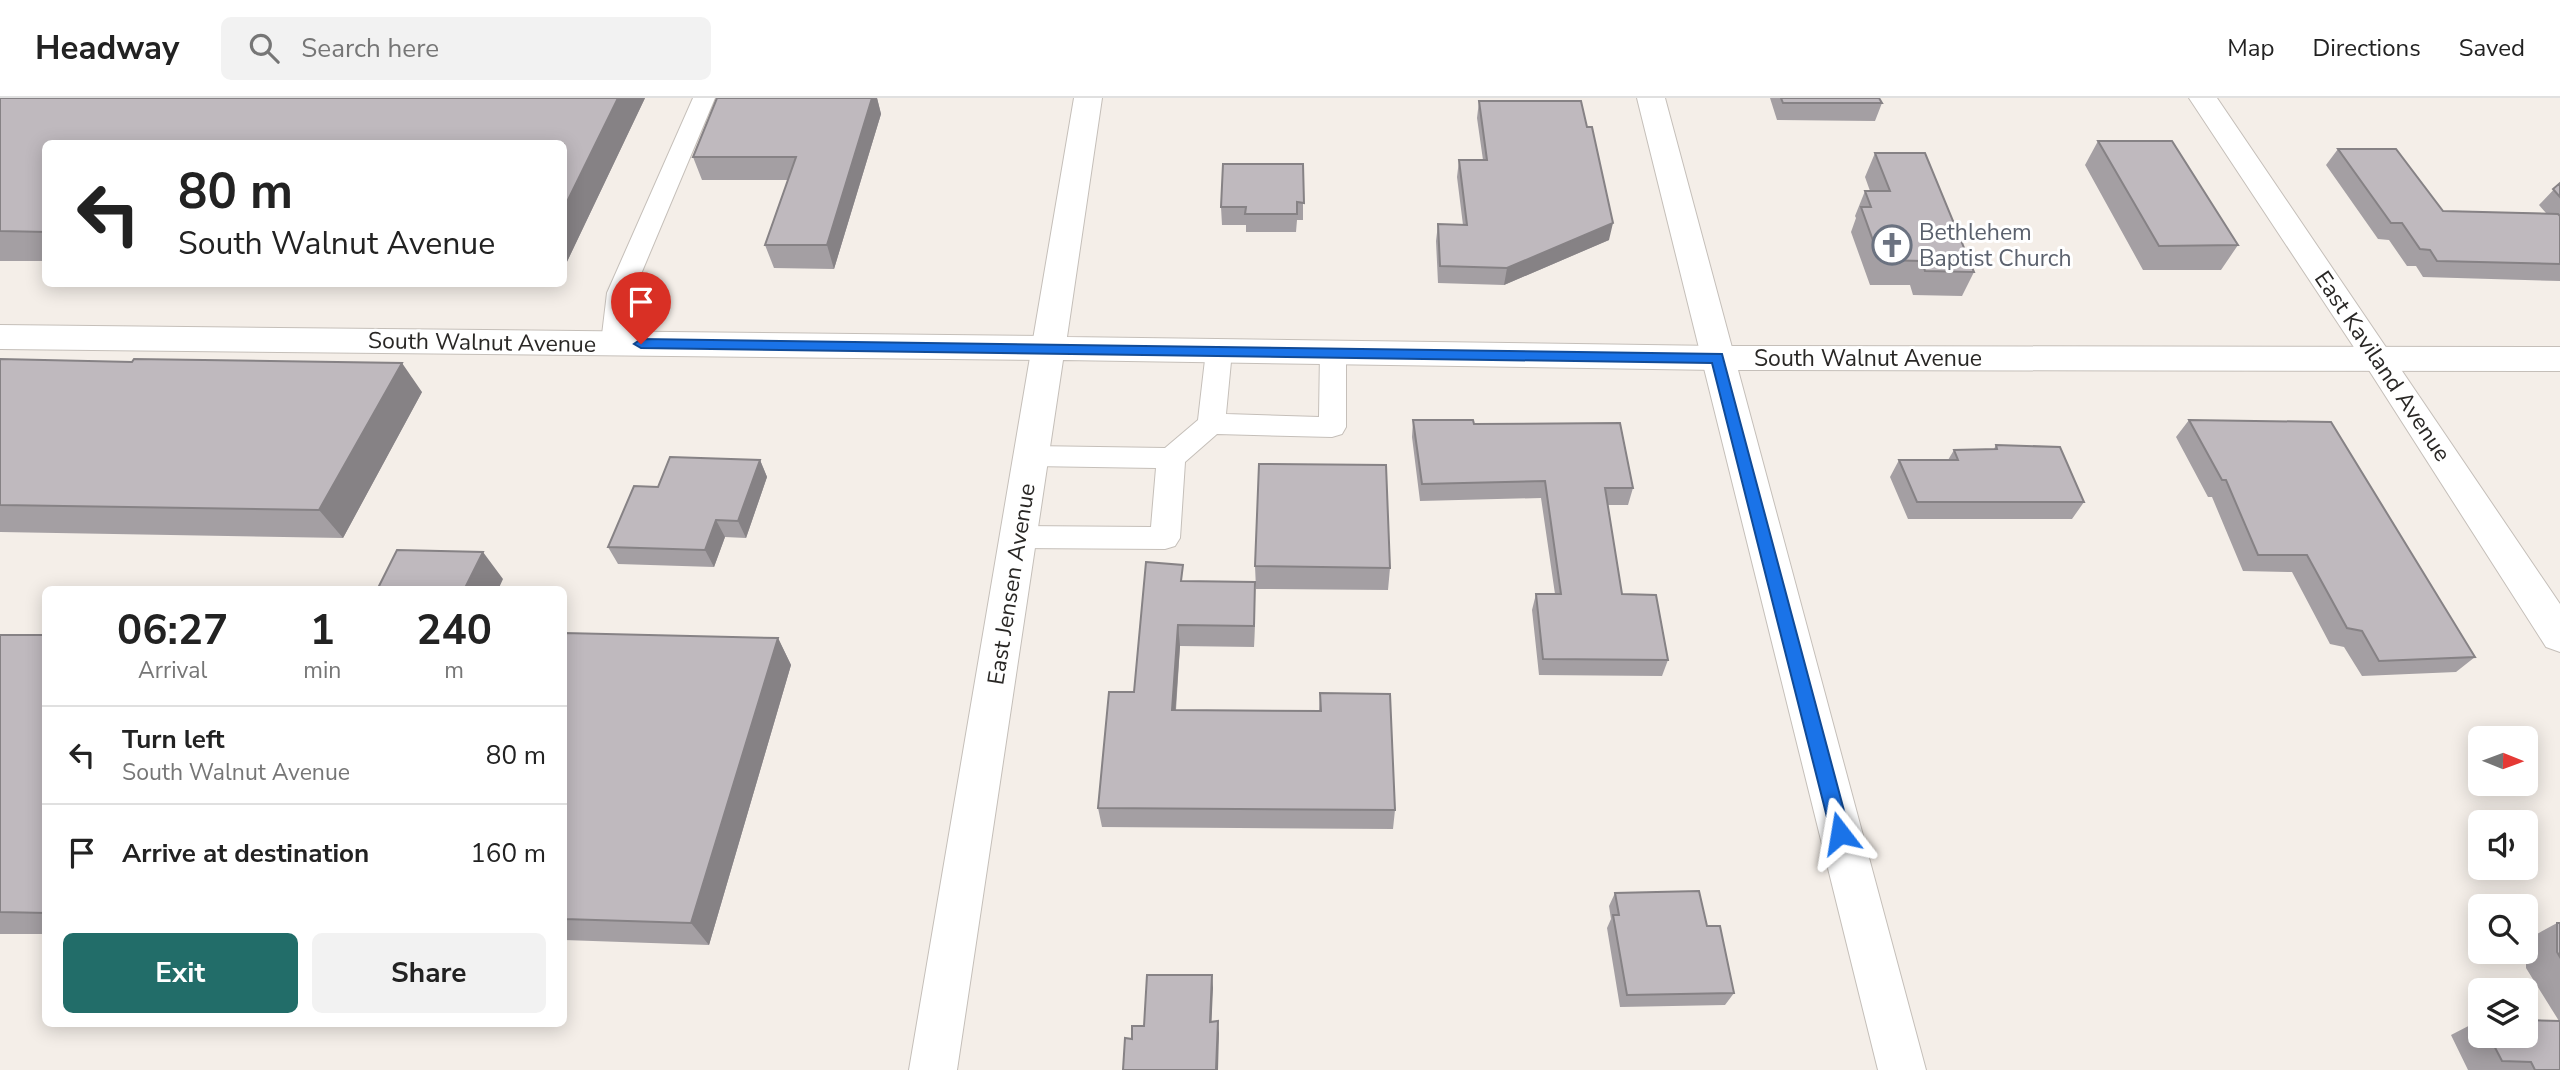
<!DOCTYPE html>
<style>
body{margin:0;font-family:"Nunito Sans",sans-serif;background:#f2f2f2;color:#222;height:100vh;display:flex;flex-direction:column;font-size:26px;white-space:nowrap}
*{box-sizing:border-box;margin:0}
p{font-size:23px;color:#767676}
.icon{flex:none;width:38px;height:38px;fill:none;stroke:currentColor;stroke-width:2;stroke-linecap:round;stroke-linejoin:round}
.map{position:relative;flex:1;overflow:hidden}
.sheet{position:absolute;left:42px;top:488px;width:525px;height:441px;display:flex;flex-direction:column;background:#fff;border-radius:10px;box-shadow:0 4px 18px #0003}
.sheet>*{flex:none}
.banner{position:absolute;left:42px;top:42px;width:525px;height:147px;border-radius:10px;box-shadow:0 4px 18px #0003;background:#fff;color:#222;overflow:hidden}
.needle{width:46px;rotate:91deg}
.fabs{position:absolute;left:2468px;top:628px;display:grid;gap:14px}
.fabs a{display:grid;place-items:center;width:70px;height:70px;border-radius:10px;background:#fff;box-shadow:0 4px 18px #0003;font-size:35px}
.pin{position:absolute;display:grid;place-items:center;width:60px;height:60px;color:#fff;margin:-72px -30px;border-radius:50% 50% 50% 0;rotate:-45deg;box-shadow:0 0 7px #0007}
.pin .icon{rotate:45deg}
.me{position:absolute;width:77px;margin:-38px;rotate:346deg;stroke-linejoin:round;filter:drop-shadow(0 0 5px #0008)}
.turn{display:flex;align-items:center;gap:24px;height:147px;padding:0 21px;font-size:32px}
.turn .icon{width:91px;height:91px;stroke-width:2.5}
.turn b{display:block;font-size:49px;line-height:60px}
.eta{display:flex;justify-content:space-evenly;align-items:center;height:119px;text-align:center}
.eta b{font-size:42px;font-weight:700;line-height:49px}
.button{display:flex;gap:14px;margin-top:auto;padding:14px 21px}
.button a{flex:1;height:80px;border-radius:10px;background:#226d69;color:#fff;font-size:28px;font-weight:700;line-height:80px;text-align:center}
.button a+a{background:#f2f2f2;color:#222}
ul{padding:0;list-style:none}
li{display:flex;align-items:center;gap:21px;height:98px;padding:0 21px;border-top:2px solid #e0e0e0}
li div{flex:1}
li b{display:block;font-size:26px}
li em{font-style:normal}
header{display:flex;align-items:center;gap:42px;box-sizing:border-box;height:98px;padding:0 35px;background:#fff;border-bottom:2px solid #e0e0e0}
header strong{font-size:33px}
nav{display:flex;gap:38px;margin-inline-start:auto;font-size:24px}
.search{width:490px;height:63px;background:#f2f2f2;display:flex;align-items:center;gap:18px;box-sizing:border-box;padding:0 24px;border-radius:10px;color:#767676;font-size:26px}
.map>svg:first-child{display:block}
</style>
<header>
<strong>Headway</strong>
<div class="search"><svg class="icon" aria-label="search" viewBox="0 0 24 24"><circle cx="10" cy="10" r="6"/><path d="M15 15l6 6"/></svg>Search here</div>
<nav><a>Map</a><a>Directions</a><a>Saved</a></nav>
</header>
<div class="map">
<svg width="2560" height="972" viewBox="0 0 2560 972">
<rect width="100%" height="100%" fill="#f4eee8"/>
<g fill="none" stroke-linecap="round" stroke-linejoin="round">
<!-- lane casing -->
<g stroke="#c5bfb9" stroke-width="2">
<path id="lane" d="M693 0H715L633 195 627 245 623 251 614 254 605 251 601 245 607 195Z
M1219 244 1228 247 1232 253 1226 316 1319 319 1320 254 1324 248 1333 245 1342 248 1346 254V329L1342 336 1332 339 1217 336 1185 364 1180 440 1175 448 1165 451 1018 450 1008 447 1004 439 1008 431 1018 428 1151 429 1156 370 1032 368 1022 365 1018 358 1022 351 1032 348 1165 350 1198 322 1206 253 1210 247Z"/>
</g>
<!-- street casing -->
<g stroke="#c5bfb9" stroke-width="2">
<path id="street" d="M1637 0H1665L1926 972H1878Z
M2189 0H2217L2560 506V554L2546 549 2365 266Z
M0 227 1049 238 1061 242 1066 250 1061 258 1049 262 0 251Z"/>
</g>
<!-- secondary casing -->
<g stroke="#c5bfb9" stroke-width="2">
<path id="secondary" d="M1074 0H1102L1067 239 1717 248 2560 249V273L1717 272 1063 262 957 972H909Z"/>
</g>
<!-- lane -->
<use href="#lane" fill="#fff" fill-rule="evenodd"/>
<!-- street -->
<use href="#street" fill="#fff" fill-rule="evenodd"/>
<!-- secondary -->
<use href="#secondary" fill="#fff" fill-rule="evenodd"/>
</g>
<!-- wall -->
<path fill="#a49fa3" d="M0 0H645L564 170V46H46V163H0Z
M717 0H877L881 16 834 171 774 170 765 147 788 82H702L693 59Z
M1770 0H1879L1882 5 1875 23 1777 22Z
M1479 3 1609 142 1504 187 1438 185 1436 143 1438 126 1463 127 1457 79 1459 62H1483L1477 20Z
M2098 43 2238 147 2221 172H2143L2085 67Z
M2338 51 2443 113 2546 115 2539 107 2560 85V183L2423 179 2416 168H2407L2389 142 2378 141 2326 67Z
M1875 55 1974 174 1962 198 1913 197 1910 187H1870L1851 134 1856 120 1855 118 1865 93H1870L1865 79Z
M1303 66V122H1297L1296 134H1246V127H1222L1221 109Z
M0 261 132 264 422 294 343 440 0 434Z
M1413 322 1474 326 1633 390 1628 407H1607L1622 496 1668 562 1662 578 1539 577 1532 512 1536 496H1555L1541 400 1420 403 1412 339Z
M2189 322 2475 559 2456 574 2362 578 2344 549 2330 546 2292 474 2243 473 2212 399H2208L2176 339Z
M1996 347 2084 404 2072 421H1908L1890 379 1899 362H1948L1954 352 1994 351Z
M760 362 767 379 746 440 725 439 714 469 618 466 608 449 658 389Z
M1255 468 1390 470 1388 492 1256 491Z
M1184 483 1255 506 1254 549 1180 548 1176 612 1319 613 1320 595 1395 712 1393 731 1102 729 1098 710 1134 594Z
M564 535 778 540 791 567 709 847 564 842Z
M0 537H46V836H0Z
M1615 795 1707 828 1734 895 1725 907 1620 909 1607 830 1611 821 1609 808Z
M2557 825H2560V972H2468L2451 937 2480 922V938H2525L2559 923 2526 870V842Z"/>
<!-- shaded-wall -->
<path fill="#868285" d="M618 0H645L564 170V110Z
M872 0H877L881 16 834 171 827 147Z
M1613 125 1609 142 1504 187 1507 170Z
M402 265 422 294 343 440 319 412Z
M760 362 767 379 746 440 738 423Z
M716 422 725 439 714 469 705 452Z
M483 454 503 481 498 492H464Z
M1255 484V506L1254 549V528Z
M1178 527 1180 548 1174 632 1172 612Z
M778 540 791 567 709 847 691 825Z
M1212 877 1213 890 1211 936 1210 924Z
M1218 923 1219 935 1218 972H1216Z"/>
<!-- building -->
<path fill="#bfb9be" stroke="#868285" stroke-width="2" d="M0 0H618L564 110V46H46V134L0 133Z
M717 0H872L827 147H765L796 59H693Z
M1781 0H1879L1882 5H1783Z
M1479 3H1581L1587 29H1592L1613 125 1507 170 1440 168 1438 126 1467 127 1459 62H1487Z
M2098 43H2172L2238 147 2159 148Z
M2338 51H2396L2443 113 2558 116 2560 118V166L2437 163 2430 152 2420 151 2402 125H2391Z
M1875 55H1925L1974 174 1925 173 1922 163 1880 162 1861 109H1871L1865 93H1890Z
M1223 66H1303L1304 105 1297 104V116H1245L1246 109H1221Z
M2560 85V99L2553 91Z
M0 261 132 264 134 261 402 265 319 412 0 407Z
M1413 322H1473L1474 326 1620 325 1633 390H1605L1622 496 1656 497 1668 562 1543 561 1536 496H1561L1545 383 1422 386Z
M2189 322 2331 324 2475 559 2379 563 2362 533 2347 530 2307 457H2258L2226 382H2222Z
M1996 347 2060 349 2084 404H1917L1899 362H1958L1954 352 1997 351Z
M670 359 760 362 738 423 716 422 705 452 608 449 634 388 658 389Z
M1259 366 1386 367 1390 470 1255 468Z
M397 452 483 454 464 492H377Z
M1146 464 1183 467 1181 483 1255 484 1254 528 1178 527 1172 612 1321 613 1320 595 1390 596 1395 712 1098 710 1109 594H1134Z
M564 535 778 540 691 825 564 821Z
M0 537H46V815L0 814Z
M1699 793 1707 828H1720L1734 895 1627 897 1613 817H1619L1615 795Z
M2557 825H2560V859L2557 854Z
M1147 877H1212L1210 924 1218 923 1216 972H1123L1125 940 1132 941V928H1144Z
M2525 922 2560 923V972H2535L2531 964 2502 963 2489 938H2525Z"/>
<!-- route -->
<path fill="#1a73e8" stroke="#114b97" stroke-width="2" d="M641 241 1722 256 1850 735 1847 740 1840 743 1834 740 1831 735 1712 265 641 250 634 246Z"/>
<!-- icons -->
<defs>
<g id="church-ring" transform="scale(2.0125)"><circle r="9.5" fill="#fff" stroke="#6b7280" stroke-width="1.5"/><path d="M-1.2-6h2.4v3.5h3.3v2.4h-3.3V6h-2.4V-.1h-3.3v-2.4h3.3Z" fill="#6b7280"/></g>
</defs>
<g fill-rule="evenodd">
<use href="#church-ring" x="1892" y="147"/>
</g>
<g text-anchor="middle" stroke-width="6" stroke-linejoin="round" paint-order="stroke">
<!-- worship labels -->
<g font-size="23" fill="#5b616d" stroke="#fff" text-anchor="start">
<text x="1919" y="142">Bethlehem<tspan x="1919" dy="26">Baptist Church</tspan></text>
</g>
<!-- street labels -->
<g font-size="23" fill="#292725" stroke="#fff">
<text transform="translate(482 244) rotate(1)" y="8">South Walnut Avenue</text>
<text x="1868" y="268">South Walnut Avenue</text>
<text transform="translate(2383 268) rotate(56)" y="8">East Kaviland Avenue</text>
<text transform="translate(1011 486) rotate(-81)" y="8">East Jensen Avenue</text>
</g>
</g>
</svg>
<div class="fabs">
<a><svg class="needle" viewBox="-14 -14 28 28"><path d="M0-13l5 13h-10z" fill="#e53935"/><path d="M0 13l5-13h-10z" fill="#767676"/></svg></a>
<a><svg class="icon" aria-label="sound" viewBox="0 0 24 24"><path d="M4 9h4l5-4v14l-5-4H4zM17 9q2 3 0 6"/></svg></a>
<a><svg class="icon" aria-label="search" viewBox="0 0 24 24"><circle cx="10" cy="10" r="6"/><path d="M15 15l6 6"/></svg></a>
<a><svg class="icon" aria-label="layers" viewBox="0 0 24 24"><path d="M12 4l9 5-9 5-9-5zM3 14l9 5 9-5"/></svg></a>
</div>
<div class="pin" style="left:641px;top:246px;background:#d93025"><svg class="icon" aria-label="arrive" viewBox="0 0 24 24"><path d="M6 21V4h12l-3 4 3 4H6"/></svg></div>
<svg class="me" style="left:1840px;top:735px" viewBox="-20 -20 40 40"><path d="M0-17L14 15 0 8-14 15z" fill="#1a73e8" stroke="#fff" stroke-width="4"/></svg>
<div class="banner">
<div class="turn"><svg class="icon" aria-label="left" viewBox="0 0 24 24"><path d="M17 20v-9H6M10 6l-5 5 5 5"/></svg><div><b>80 m</b>South Walnut Avenue</div></div>
</div>
<section class="sheet">
<div class="eta">
<div><b>06:27</b><p>Arrival</p></div>
<div><b>1</b><p>min</p></div>
<div><b>240</b><p>m</p></div>
</div>
<ul>
<li><svg class="icon" aria-label="left" viewBox="0 0 24 24"><path d="M17 20v-9H6M10 6l-5 5 5 5"/></svg><div><b>Turn left</b><p>South Walnut Avenue</p></div><em>80 m</em></li>
<li><svg class="icon" aria-label="arrive" viewBox="0 0 24 24"><path d="M6 21V4h12l-3 4 3 4H6"/></svg><div><b>Arrive at destination</b></div><em>160 m</em></li>
</ul>
<div class="button"><a>Exit</a><a>Share</a></div>
</section>
</div>
